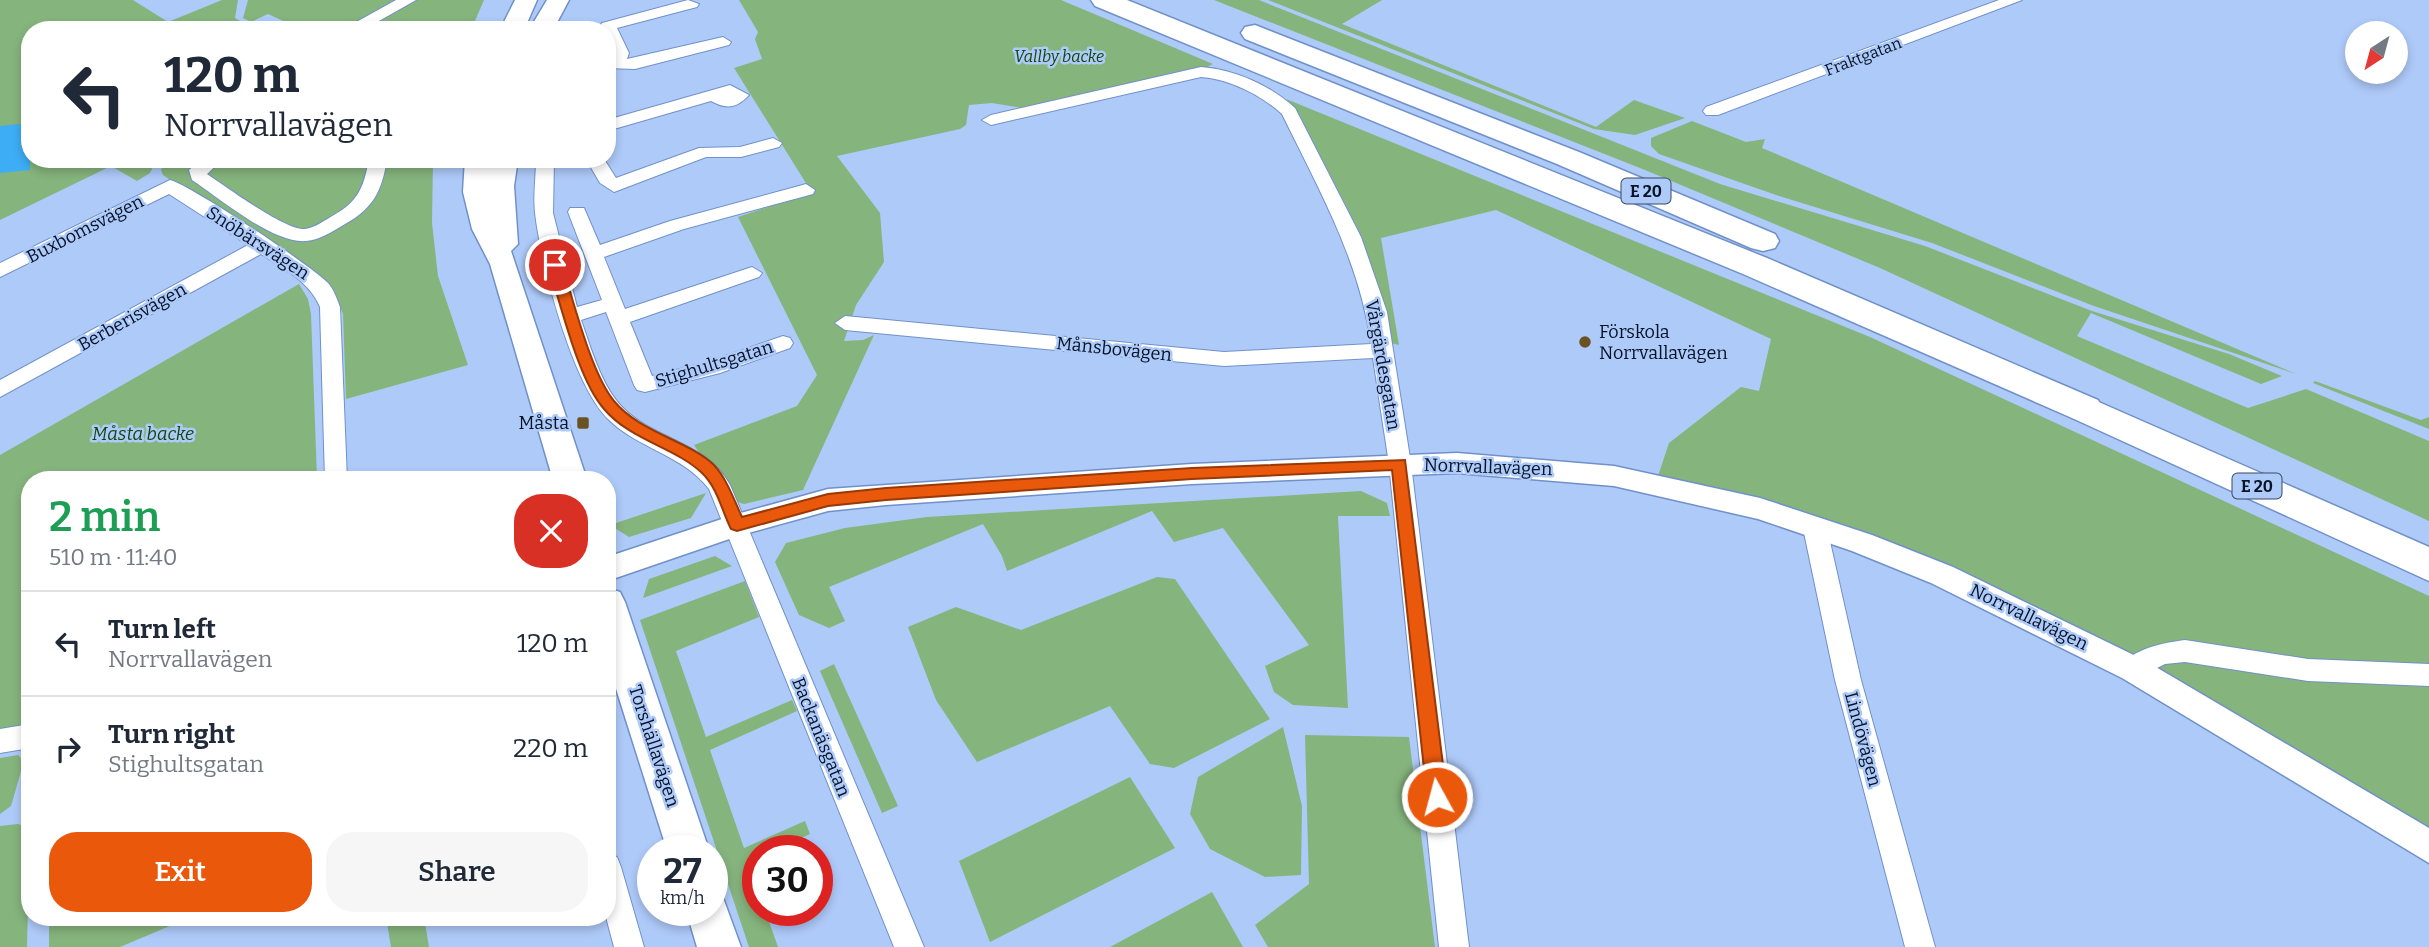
<!DOCTYPE html>
<meta charset="utf-8">
<style>
body{margin:0;font-family:Bitter,serif;background:#f6f6f7;color:#1f2937;height:100vh;display:flex;flex-direction:column;font-size:26px;white-space:nowrap}
*{box-sizing:border-box;margin:0}
p{font-size:23px;color:#747a83}
.icon{flex:none;width:38px;height:38px;fill:none;stroke:currentColor;stroke-width:2;stroke-linecap:round;stroke-linejoin:round}
.map{position:relative;flex:1;overflow:hidden}
.details{position:absolute;left:21px;top:471px;width:595px;height:455px;display:flex;flex-direction:column;background:#fff;border-radius:28px;box-shadow:0 4px 10px #0003}
.details>*{flex:none}
.banner{position:absolute;left:21px;top:21px;width:595px;height:147px;border-radius:28px;box-shadow:0 4px 10px #0003;background:#fff;color:#1f2937;overflow:hidden}
.needle{width:46px;rotate:216deg}
.tools{position:absolute;left:2345px;top:21px;display:grid;gap:14px}
.tools a{display:grid;place-items:center;width:63px;height:63px;border-radius:50%;background:#fff;box-shadow:0 4px 10px #0003;font-size:35px}
.speed{position:absolute;left:637px;top:835px;display:flex;gap:14px;font-size:35px;font-weight:700;text-align:center}
.speed>*{display:grid;place-content:center;width:91px;height:91px;border-radius:50%;background:#fff;box-shadow:0 4px 10px #0003;line-height:1}
.speed small{font-size:18px;font-weight:400}
.speed .limit{border:10px solid #d22;background:#fff;color:#111}
.pin{position:absolute;display:grid;place-items:center;width:60px;height:60px;color:#fff;margin:-30px;border:4px solid #fff;border-radius:50%;box-shadow:0 2px 7px #0007}
.me{position:absolute;width:77px;margin:-38px;rotate:353deg;stroke-linejoin:round;filter:drop-shadow(0 0 5px #0008)}
.turn{display:flex;align-items:center;gap:24px;height:147px;padding:0 28px;font-size:32px}
.turn .icon{width:91px;height:91px;stroke-width:2.5}
.turn b{display:block;font-size:49px;line-height:60px}
.round{display:grid;place-items:center;flex:none;width:74px;height:74px;border-radius:28px;background:#f6f6f7}
.overview{display:flex;align-items:center;justify-content:space-between;height:119px;padding:0 28px}
h1{font-size:42px;font-weight:600;line-height:52px;color:#1e9e55}
.action{display:flex;gap:14px;margin-top:auto;padding:14px 28px}
.action a{flex:1;height:80px;border-radius:28px;background:#ea580c;color:#fff;font-size:28px;font-weight:600;line-height:80px;text-align:center}
.action a+a{background:#f6f6f7;color:#1f2937}
ul{padding:0;list-style:none}
li{display:flex;align-items:center;gap:21px;height:105px;padding:0 28px;border-top:2px solid #e0e1e3}
li div{flex:1}
li b{display:block;font-size:26px}
li em{font-style:normal}
.map>svg:first-child{display:block}
</style>
<div class="map">
<svg width="2429" height="947" viewBox="0 0 2429 947">
<rect width="100%" height="100%" fill="#aecaf9"/>
<!-- green -->
<path fill="#86b47d" d="M0 0H133L168 22 222 0H238L235 18 247 25 237 30H30V159H157L150 173 137 181 111 166 0 220Z
M248 0H484L471 30H303L268 14 251 22 243 18Z
M739 0H1061L1213 64 1205 68 1029 109 992 103 969 105 966 125 960 129 837 156 880 213 884 262 856 305 844 341 863 340 874 335 803 490 744 504C722 499 707 464 694 445L797 406 817 375 738 217 798 197 809 188 734 68 762 59 755 39 758 32Z
M1214 0H1259L1720 184 1925 246 2092 311 2229 354 2282 376 2261 384 2091 313 2077 336 2248 408 2306 389 2429 441V521L1880 268 1645 170Z
M1268 0H1382L1342 24 1596 127 1634 100 1685 118 1635 135 1594 129Z
M1286 99 1870 337 2429 596V837L2172 682 1781 509 1658 476 1669 443 1741 387 1759 391 1771 339 1496 210 1381 238 1399 345 1391 343 1359 231 1298 113Z
M1692 121 1746 142 1765 139 1762 148 2296 374 2094 306 1932 243 1779 196 1659 154 1651 146V138Z
M165 159H433L432 223 438 276 468 365 346 399 343 314 332 289 163 175 161 170Z
M299 284 308 299 311 314 317 479 30 480V688L26 689 30 718 26 728 0 733V455Z
M2315 381 2421 420 2429 417V429L2313 383Z
M1361 491 1387 503 1390 516H1338L1348 708 1293 705 1274 692 1265 666 1309 645 1223 528 1174 542 1152 511 1007 571 1002 556 983 524 829 587 845 621 829 628 799 615 775 562 786 543 845 528 927 517Z
M706 493 691 518 629 537 610 525Z
M715 556 732 566 643 598 649 579Z
M1157 577 1175 579 1270 719 1174 768 1150 764 1110 706 977 762 936 700 908 627 956 607 1021 630Z
M745 581 759 617 676 651 706 737 792 700 797 711 710 750 744 848 805 821 810 834 774 850H758V858L749 862 758 889V910H765L778 947H749L640 620Z
M834 664 898 806 882 813 820 671Z
M1283 727 1302 806 1301 875 1265 877 1210 849 1190 814 1198 777Z
M1305 735 1409 737 1435 947H1268L1255 925 1309 884Z
M18 755 24 761 11 806 0 814V758Z
M1130 777 1175 848 990 942 959 861Z
M18 824 30 828 27 947H0V826Z
M1212 892 1243 947H1110Z
M49 917H191L120 947H49Z
M386 917H424L429 947H391Z"/>
<!-- building -->
<path fill="#3daef5" d="M30 123V170L0 173V126Z"/>
<g fill="none" stroke-linecap="round" stroke-linejoin="round">
<!-- minor casing -->
<g stroke="#7091c8" stroke-width="2">
<path id="minor" d="M396 0H416L363 30H342Z
M688 0 699 4 697 7 617 28 629 53 627 59 723 37 731 42 729 45 635 69 607 68V58H611L613 53 607 41V30H602L600 26 602 23Z
M1999 0H2022L1718 115H1706L1703 111 1706 107Z
M1201 67C1234 69 1271 86 1295 108L1361 237 1387 312 1411 464 1469 947H1439L1389 464 1373 358 1224 366 845 330 835 323 845 316 1224 352 1371 344C1360 261 1318 188 1282 114 1261 95 1229 79 1201 77L991 125 982 120 991 115Z
M730 85 749 95C736 109 726 109 711 101L607 131V120Z
M773 138 782 143 779 147 741 157H706L614 192 600 183 586 159H604L616 178 699 148 740 147Z
M202 159H223L207 174C225 186 286 231 305 229 315 228 325 220 334 215 359 201 364 186 369 159H387C382 190 374 208 345 224 333 231 320 240 306 241 273 244 218 197 192 180L189 170Z
M536 159H554L553 213 577 307 602 300 568 212 570 208H584L600 245 670 221 799 186 806 184 815 190 813 194 684 229 604 257 625 309 752 267 762 273 759 277 630 322 652 376 708 362 783 336 790 338 793 343 790 348 720 373 645 392 637 390 634 385 606 312 581 320C591 348 601 385 622 407 654 440 707 442 730 485L924 947H894L709 489C682 454 638 449 608 419 572 383 541 264 535 213 533 195 536 177 536 159Z
M170 180C192 186 310 265 328 283 334 290 337 299 340 307L347 480H325L320 307C309 281 284 269 261 254L0 397V380L248 245 169 194 0 277V263Z
M1815 519 1823 522 1827 528 1861 680 1935 947H1905L1835 680 1803 528 1807 522Z
M2185 640 2308 659 2429 664V686L2308 681 2185 662 2165 664 2133 680 2124 677 2120 669C2131 648 2164 643 2185 640Z
M30 724V748L0 753V729Z
M607 854 617 857 621 867 644 947H614L606 917Z"/>
</g>
<!-- tertiary casing -->
<g stroke="#7091c8" stroke-width="3">
<path id="tertiary" d="M1457 453 1614 466 1760 498 1872 535 1953 567 2144 660 2429 828V863L2122 678 1931 583 1852 551 1758 519 1614 486 1457 473 1192 484 886 505 828 511 741 535 607 581V557L737 514 828 489 1192 464Z"/>
</g>
<!-- secondary casing -->
<g stroke="#7091c8" stroke-width="3">
<path id="secondary" d="M515 0H537L524 30H500Z
M547 0H569L553 30H529Z
M465 159H491V164L492 159H518L514 186 518 244 511 251 587 480H553L490 264 472 229 463 192Z
M607 588 620 592 625 602 709 850H667L607 660Z
M712 891 722 895 741 947H697L686 910H712Z"/>
</g>
<!-- trunk casing -->
<g stroke="#7091c8" stroke-width="3">
<path id="trunk" d="M2085 396 2429 547V581L2072 418 2067 409 2072 400Z"/>
</g>
<!-- motorway casing -->
<g stroke="#7091c8" stroke-width="3">
<path id="motorway" d="M1091 0H1127L1767 258 2098 400 2103 409 2098 418 2085 422 2072 418 1743 274 1095 6Z
M1255 25 1579 152 1775 234 1779 241 1775 248 1763 251 1751 248 1557 164 1245 39 1241 33 1245 27Z"/>
</g>
<!-- minor -->
<use href="#minor" fill="#fff" fill-rule="evenodd"/>
<!-- tertiary -->
<use href="#tertiary" fill="#fff" fill-rule="evenodd"/>
<!-- secondary -->
<use href="#secondary" fill="#fff" fill-rule="evenodd"/>
<!-- trunk -->
<use href="#trunk" fill="#fff" fill-rule="evenodd"/>
<!-- motorway -->
<use href="#motorway" fill="#fff" fill-rule="evenodd"/>
</g>
<!-- route -->
<path fill="#ea580c" stroke="#983908" stroke-width="2" d="M555 261 562 265C574 302 591 373 614 401 639 432 689 441 714 465 727 479 734 500 742 517L828 494 886 488 1192 468 1405 460 1447 797 1444 803 1437 805 1430 803 1427 797 1392 470 1192 479 886 500 828 506 737 531 731 529C722 511 717 487 702 473 676 448 630 440 604 409 578 380 561 304 548 265Z"/>
<!-- markers -->
<g fill="#6b5223" stroke="#aecaf9" stroke-width="2.5">
<circle cx="1585" cy="342" r="7"/>
<rect x="576" y="416" width="14" height="14" rx="3.5"/>
</g>
<g text-anchor="middle" stroke-width="5" stroke-linejoin="round" paint-order="stroke">
<!-- far-park labels -->
<g font-size="16" font-style="italic" fill="#154609" stroke="#aecaf9">
<text x="1059" y="62">Vallby backe</text>
</g>
<!-- far-street labels -->
<g font-size="16" fill="#061226" stroke="#aecaf9">
<text transform="translate(1863 56) rotate(-21)" y="6">Fraktgatan</text>
</g>
<!-- shield labels -->
<g fill="#aecaf9" stroke="#384965" stroke-width="2">
<rect x="1621.5" y="178.5" width="49" height="25" rx="5"/>
<rect x="2232.5" y="473.5" width="49" height="25" rx="5"/>
</g>
<g font-size="16" font-weight="bold" fill="#061226">
<text x="1646" y="197">E 20</text>
<text x="2257" y="492">E 20</text>
</g>
<!-- street labels -->
<g font-size="18" fill="#061226" stroke="#aecaf9">
<text transform="translate(85 229) rotate(-27)" y="6">Buxbomsvägen</text>
<text transform="translate(258 243) rotate(33)" y="6">Snöbärsvägen</text>
<text transform="translate(132 317) rotate(-29)" y="6">Berberisvägen</text>
<text transform="translate(1114 349) rotate(6)" y="6">Månsbovägen</text>
<text transform="translate(714 364) rotate(-17)" y="6">Stighultsgatan</text>
<text transform="translate(1383 365) rotate(80)" y="6">Vårgärdesgatan</text>
<text transform="translate(1488 467) rotate(2)" y="6">Norrvallavägen</text>
<text transform="translate(2029 617) rotate(26)" y="6">Norrvallavägen</text>
<text transform="translate(821 737) rotate(68)" y="6">Backanäsgatan</text>
<text transform="translate(1863 739) rotate(75)" y="6">Lindövägen</text>
<text transform="translate(654 746) rotate(72)" y="6">Torshällavägen</text>
</g>
<!-- poi labels -->
<g font-size="18" fill="#061226" stroke="#aecaf9" text-anchor="start">
<text x="1599" y="338">Förskola<tspan x="1599" dy="21">Norrvallavägen</tspan></text>
<text x="569" y="429" text-anchor="end">Måsta</text>
</g>
<!-- park labels -->
<g font-size="18" font-style="italic" fill="#154609" stroke="#aecaf9">
<text x="143" y="440">Måsta backe</text>
</g>
</g>
</svg>
<div class="tools">
<a><svg class="needle" viewBox="-14 -14 28 28"><path d="M0-13l5 13h-10z" fill="#e53935"/><path d="M0 13l5-13h-10z" fill="#747a83"/></svg></a>
</div>
<div class="speed"><div>27<small>km/h</small></div><div class="limit">30</div></div>
<div class="pin" style="left:555px;top:265px;background:#d93025"><svg class="icon" aria-label="arrive" viewBox="0 0 24 24"><path d="M6 21V4h12l-3 4 3 4H6"/></svg></div>
<svg class="me" style="left:1437px;top:797px" viewBox="-20 -20 40 40"><circle r="17" fill="#ea580c" stroke="#fff" stroke-width="3"/><path d="M0-11L8 9 0 5-8 9z" fill="#fff"/></svg>
<div class="banner">
<div class="turn"><svg class="icon" aria-label="left" viewBox="0 0 24 24"><path d="M17 20v-9H6M10 6l-5 5 5 5"/></svg><div><b>120 m</b>Norrvallavägen</div></div>
</div>
<section class="details">
<div class="overview"><div><h1>2 min</h1><p>510 m · 11:40</p></div><a class="round" style="background:#d93025;color:#fff"><svg class="icon" aria-label="close" viewBox="0 0 24 24"><path d="M6 6l12 12M18 6L6 18"/></svg></a></div>
<ul>
<li><svg class="icon" aria-label="left" viewBox="0 0 24 24"><path d="M17 20v-9H6M10 6l-5 5 5 5"/></svg><div><b>Turn left</b><p>Norrvallavägen</p></div><em>120 m</em></li>
<li><svg class="icon" aria-label="right" viewBox="0 0 24 24"><path d="M7 20v-9h11M14 6l5 5-5 5"/></svg><div><b>Turn right</b><p>Stighultsgatan</p></div><em>220 m</em></li>
</ul>
<div class="action"><a>Exit</a><a>Share</a></div>
</section>
</div>
